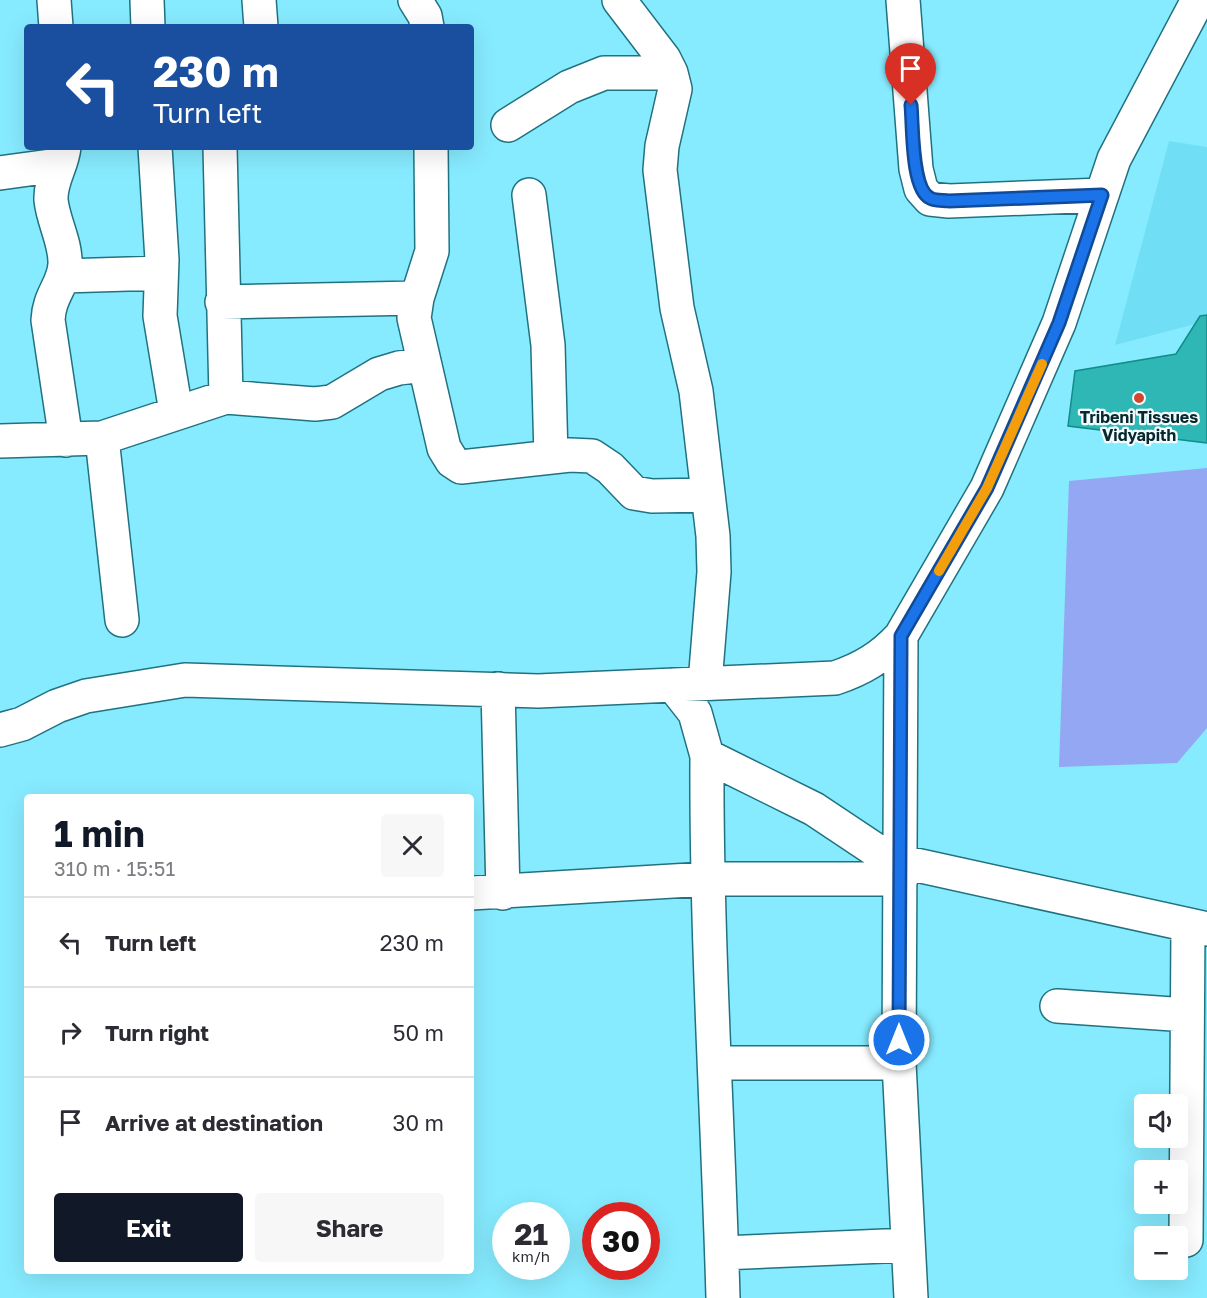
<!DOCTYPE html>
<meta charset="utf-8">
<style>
body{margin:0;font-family:"Golos Text",sans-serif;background:#f7f7f7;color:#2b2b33;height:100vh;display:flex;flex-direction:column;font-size:22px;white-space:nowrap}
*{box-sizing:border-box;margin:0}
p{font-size:20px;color:#7c7c81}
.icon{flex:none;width:33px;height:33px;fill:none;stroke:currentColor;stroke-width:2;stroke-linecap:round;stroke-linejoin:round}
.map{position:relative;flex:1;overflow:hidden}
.drawer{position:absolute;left:24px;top:794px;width:450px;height:480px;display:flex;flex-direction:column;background:#fff;border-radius:6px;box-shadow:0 6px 24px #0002}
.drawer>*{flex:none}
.hud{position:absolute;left:24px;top:24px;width:450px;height:126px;border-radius:6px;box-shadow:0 6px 24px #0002;background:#1a4fa0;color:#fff;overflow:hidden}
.tools{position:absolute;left:1134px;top:1094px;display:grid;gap:12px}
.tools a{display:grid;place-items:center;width:54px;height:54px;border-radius:6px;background:#fff;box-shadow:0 6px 24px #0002;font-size:30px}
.speed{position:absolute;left:492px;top:1202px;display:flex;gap:12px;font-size:30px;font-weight:700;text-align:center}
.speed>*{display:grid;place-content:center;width:78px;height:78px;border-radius:50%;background:#fff;box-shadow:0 6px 24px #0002;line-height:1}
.speed small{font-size:15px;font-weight:400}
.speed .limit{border:9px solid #d22;background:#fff;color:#111}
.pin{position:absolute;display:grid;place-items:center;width:51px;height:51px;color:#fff;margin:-62px -26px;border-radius:50% 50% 50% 0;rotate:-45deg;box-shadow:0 0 6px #0007}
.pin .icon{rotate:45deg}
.me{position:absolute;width:66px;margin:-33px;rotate:0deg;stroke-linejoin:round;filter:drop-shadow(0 0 4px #0008)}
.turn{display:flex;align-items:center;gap:21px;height:126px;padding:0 30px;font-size:27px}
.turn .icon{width:78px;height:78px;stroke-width:2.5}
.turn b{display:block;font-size:42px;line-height:51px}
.round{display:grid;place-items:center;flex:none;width:63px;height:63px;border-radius:6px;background:#f7f7f7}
.overview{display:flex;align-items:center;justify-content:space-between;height:102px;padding:0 30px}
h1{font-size:36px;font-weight:700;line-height:45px;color:#111827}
.primary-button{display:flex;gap:12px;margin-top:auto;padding:12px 30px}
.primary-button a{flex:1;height:69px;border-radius:6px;background:#111827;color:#fff;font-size:24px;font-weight:700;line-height:69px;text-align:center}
.primary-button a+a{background:#f7f7f7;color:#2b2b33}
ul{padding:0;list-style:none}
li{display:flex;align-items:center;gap:18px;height:90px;padding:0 30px;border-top:2px solid #e1e1e2}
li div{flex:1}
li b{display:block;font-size:22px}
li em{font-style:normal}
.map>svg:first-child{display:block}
</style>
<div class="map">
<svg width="1207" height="1298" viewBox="0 0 1207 1298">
<rect width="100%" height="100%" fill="#87ebff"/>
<!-- built -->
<path fill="#70dff6" d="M1169 141 1207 147V321L1115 345Z"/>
<!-- water -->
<path fill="#93a7f3" d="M1207 468V728L1177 763 1059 767 1069 481Z"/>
<!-- building -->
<path fill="#2eb7b4" stroke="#118d8a" stroke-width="1.5" d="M1207 315V443L1068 426 1075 371 1176 354 1200 316Z"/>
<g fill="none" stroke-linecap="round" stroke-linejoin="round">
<!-- minor casing -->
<g stroke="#217280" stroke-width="36">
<path id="minor" d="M54 0 56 27
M147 0 148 27
M259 0 261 27
M415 0 425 16 427 27
M619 0 664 59 671 73 675 89 662 146 660 170 677 308 696 391 713 536 714 572 705 683
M903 0 916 169 921 189 930 199 949 201 1102 195
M508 125 569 87 604 73H671
M64 147C62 166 50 181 51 200 53 221 66 243 65 264 64 285 49 295 48 320L66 440
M155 147 162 260 160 316 176 412
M220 147 226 397
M431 147 432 251 417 298 414 318 444 448 452 461 461 467 570 455 592 456 610 468 634 493 652 496 708 495
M0 173 58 165
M529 195 548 345 551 457
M63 276 161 273
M222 302 417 298
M102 438 122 620
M0 441 102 438 226 397 315 404 332 402 379 374 399 368 424 365
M901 636 899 1063 911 1298
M673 685 695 713 707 756 814 809 889 859 1207 929
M498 689 503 893
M0 730 22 724 57 706 86 696 185 680 538 691 835 678C862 669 882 657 901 636L987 488 1059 323 1114 159 1198 0
M707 756C706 937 718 1117 723 1298
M471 893 707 879H901
M1057 1006 1187 1015
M716 1063H899
M1186 1240 1188 925
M722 1253 908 1245"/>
</g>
<!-- minor -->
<use href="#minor" stroke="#fff" stroke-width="33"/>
</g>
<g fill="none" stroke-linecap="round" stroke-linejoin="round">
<!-- route casing -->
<g stroke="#114b97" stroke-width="15">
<path id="route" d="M899 1040 901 636 987 488 1059 323 1102 195 949 201C944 200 934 201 930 198 911 189 913 125 911 105"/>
</g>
<!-- route -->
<use href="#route" stroke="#1a73e8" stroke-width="10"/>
<!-- slow -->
<path stroke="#f59e0b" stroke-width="10" d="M939 571 987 488 1042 364"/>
</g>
<!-- markers -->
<circle fill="#d2462e" stroke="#f3fcfe" stroke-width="2" cx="1139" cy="398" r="6"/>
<g text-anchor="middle" stroke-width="4.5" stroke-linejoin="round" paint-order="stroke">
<!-- poi labels -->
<g font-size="16" font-weight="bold" fill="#06282e" stroke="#f3fcfe">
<text x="1139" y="423">Tribeni Tissues<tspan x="1139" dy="18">Vidyapith</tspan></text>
</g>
</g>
</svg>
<div class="tools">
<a><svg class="icon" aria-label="sound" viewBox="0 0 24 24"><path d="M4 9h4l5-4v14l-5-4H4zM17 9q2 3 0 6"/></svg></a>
<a>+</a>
<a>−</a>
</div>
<div class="speed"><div>21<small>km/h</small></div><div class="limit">30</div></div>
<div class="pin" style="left:911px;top:105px;background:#d93025"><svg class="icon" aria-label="arrive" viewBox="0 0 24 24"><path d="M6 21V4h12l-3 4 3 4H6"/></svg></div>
<svg class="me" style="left:899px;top:1040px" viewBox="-20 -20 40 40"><circle r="17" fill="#1a73e8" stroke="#fff" stroke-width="3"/><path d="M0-11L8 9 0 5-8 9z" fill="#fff"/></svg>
<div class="hud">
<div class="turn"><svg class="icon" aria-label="left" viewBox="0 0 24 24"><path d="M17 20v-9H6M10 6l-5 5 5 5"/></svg><div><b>230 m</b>Turn left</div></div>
</div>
<section class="drawer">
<div class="overview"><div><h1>1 min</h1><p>310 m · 15:51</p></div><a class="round"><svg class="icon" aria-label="close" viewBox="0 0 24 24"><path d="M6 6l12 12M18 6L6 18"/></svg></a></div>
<ul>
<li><svg class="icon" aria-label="left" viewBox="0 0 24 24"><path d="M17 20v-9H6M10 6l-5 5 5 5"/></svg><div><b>Turn left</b></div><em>230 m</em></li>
<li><svg class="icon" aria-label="right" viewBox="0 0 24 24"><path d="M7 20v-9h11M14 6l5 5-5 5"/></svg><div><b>Turn right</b></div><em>50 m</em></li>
<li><svg class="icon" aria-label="arrive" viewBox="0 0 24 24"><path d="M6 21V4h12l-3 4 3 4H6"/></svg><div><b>Arrive at destination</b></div><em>30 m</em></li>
</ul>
<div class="primary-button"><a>Exit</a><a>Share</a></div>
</section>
</div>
